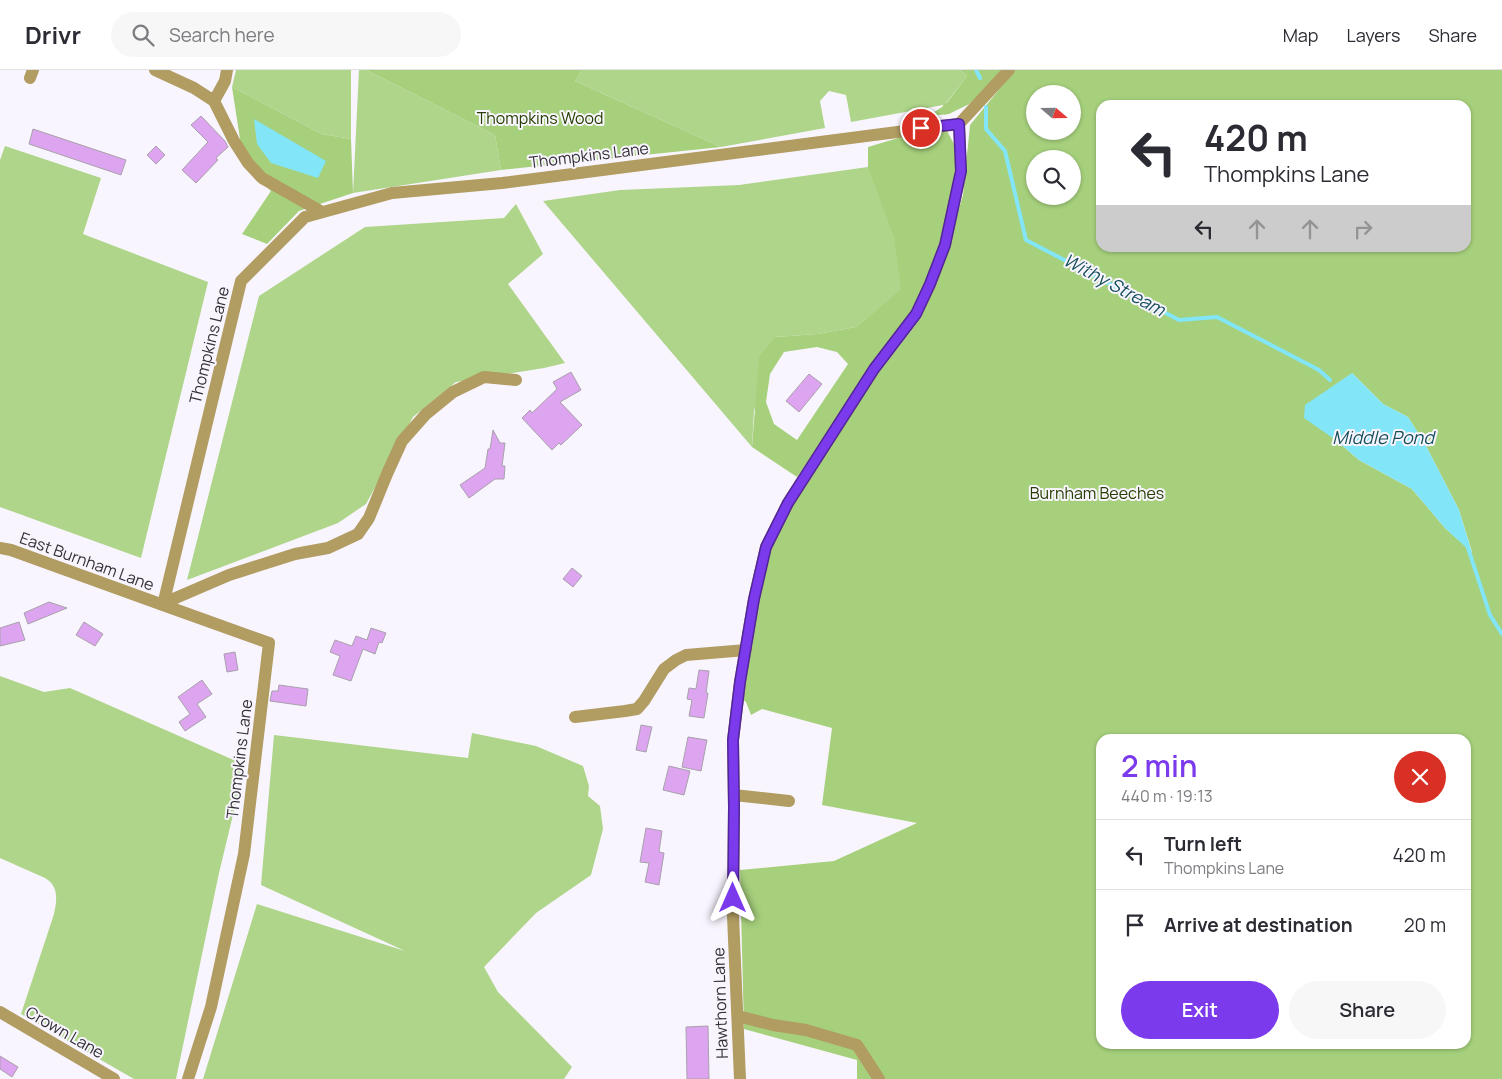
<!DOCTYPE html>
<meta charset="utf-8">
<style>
body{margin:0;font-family:Manrope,sans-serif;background:#f7f7f7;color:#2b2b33;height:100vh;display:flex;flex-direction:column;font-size:19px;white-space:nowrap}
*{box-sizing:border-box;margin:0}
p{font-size:16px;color:#7c7c81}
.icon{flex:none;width:28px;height:28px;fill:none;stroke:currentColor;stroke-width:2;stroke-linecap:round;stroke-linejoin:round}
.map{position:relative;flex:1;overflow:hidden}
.panel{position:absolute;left:1096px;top:664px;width:375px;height:315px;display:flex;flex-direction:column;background:#fff;border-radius:15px;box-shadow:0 1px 4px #0004}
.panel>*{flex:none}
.guide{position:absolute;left:1096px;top:30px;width:375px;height:152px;border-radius:15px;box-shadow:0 1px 4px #0004;background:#fff;color:#2b2b33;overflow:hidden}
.needle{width:32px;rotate:110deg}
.fabs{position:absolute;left:1026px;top:15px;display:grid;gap:10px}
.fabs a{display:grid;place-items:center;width:55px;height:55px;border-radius:50%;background:#fff;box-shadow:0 1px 4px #0004;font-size:25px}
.pin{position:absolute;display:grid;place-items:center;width:42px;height:42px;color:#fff;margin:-21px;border:2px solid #fff;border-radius:50%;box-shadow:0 1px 5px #0007}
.me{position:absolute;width:55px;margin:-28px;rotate:0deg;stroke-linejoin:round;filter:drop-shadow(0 0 4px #0008)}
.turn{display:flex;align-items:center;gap:18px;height:105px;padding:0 25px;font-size:22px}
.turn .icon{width:65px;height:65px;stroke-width:2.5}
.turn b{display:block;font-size:35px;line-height:42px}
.lanes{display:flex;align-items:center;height:48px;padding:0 25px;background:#0003;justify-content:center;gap:25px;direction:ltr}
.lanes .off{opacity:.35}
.round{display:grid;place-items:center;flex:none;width:52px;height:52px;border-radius:26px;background:#f7f7f7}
.summary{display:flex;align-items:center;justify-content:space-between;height:85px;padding:0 25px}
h1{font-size:30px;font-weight:600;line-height:38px;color:#7c3aed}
.primary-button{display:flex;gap:10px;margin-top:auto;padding:10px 25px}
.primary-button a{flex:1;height:58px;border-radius:30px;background:#7c3aed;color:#fff;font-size:20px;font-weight:600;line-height:58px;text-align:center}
.primary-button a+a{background:#f7f7f7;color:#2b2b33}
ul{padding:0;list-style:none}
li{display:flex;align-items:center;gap:15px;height:70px;padding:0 25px;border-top:1px solid #e1e1e2}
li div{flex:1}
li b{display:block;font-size:19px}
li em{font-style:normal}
header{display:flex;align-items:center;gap:30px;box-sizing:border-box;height:70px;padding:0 25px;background:#fff;border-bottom:1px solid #e1e1e2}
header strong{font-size:24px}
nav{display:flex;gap:28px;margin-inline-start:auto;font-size:18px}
.search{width:350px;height:45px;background:#f7f7f7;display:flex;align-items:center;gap:12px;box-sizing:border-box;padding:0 18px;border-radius:28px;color:#7c7c81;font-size:19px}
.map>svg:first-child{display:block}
</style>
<header>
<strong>Drivr</strong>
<div class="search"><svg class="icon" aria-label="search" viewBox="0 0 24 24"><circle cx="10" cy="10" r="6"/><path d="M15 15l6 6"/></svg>Search here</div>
<nav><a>Map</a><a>Layers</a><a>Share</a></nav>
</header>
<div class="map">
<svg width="1502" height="1009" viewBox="0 0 1502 1009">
<rect width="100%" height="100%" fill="#f9f5ff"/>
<!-- green -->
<path fill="#aed589" d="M236 0H351V69L322 64 232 17Z
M359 0H366L495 65 501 100 353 123Z
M582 0H960L967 6 946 33 969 34 944 45 943 35 851 52 846 25 829 21 820 31 825 58 721 77 575 11Z
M5 76 101 108 83 164 208 212 141 488 0 437V90Z
M873 89 925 216 898 222 856 257 817 264 775 267 754 341 752 377 543 131 620 120 739 115 868 97Z
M516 134 543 184 508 214 565 293 544 298 456 312 413 347 366 434 338 453 187 510 259 226 365 157 504 148Z
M0 606 44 622 70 618 245 695 219 803 176 1009H134L21 944 54 844C57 830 59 816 45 808L0 788Z
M472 663 536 676 583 696 589 716 588 726 600 736 603 759 591 805 536 843 484 897 498 922 572 997 564 1009H203L257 834 405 881 261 815 274 665 468 688Z"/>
<!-- forest -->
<path fill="#a6d07c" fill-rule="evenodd" d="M366 0H582L575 11 721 77 501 100 495 65Z
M960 0H1001L990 16 969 34 949 44 928 46 945 35 967 6Z
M1015 0H1502V1009H857V990L744 959 740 800 834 791 917 753 822 735 832 658 762 639 751 645 746 632 742 629 763 496 793 432 874 309 920 249 938 211 963 125 970 55ZM1035 24H1072V61H1035ZM1101 35H1466V178H1101ZM1035 89H1072V126H1035ZM1352 303 1383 334 1408 347 1425 374 1459 440 1472 482 1445 458 1412 419 1359 390 1337 371ZM1101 669H1466V974H1101Z
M232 17 322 64 351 69 353 123 299 141 267 174 242 164 271 121 244 95Z
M946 59 954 74 956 91 950 141 925 216 910 246 797 407 752 377 759 287 775 267 817 264 856 257 901 219 894 167 868 97V77L908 65ZM817 277 837 282 848 294 797 370 774 354 766 332 770 304 784 282Z"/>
<!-- water -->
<path fill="#83e5f8" d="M254 49 326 91 318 108 271 93 257 74Z
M1352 303 1383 334 1408 347 1425 374 1459 440 1472 483 1445 458 1412 419 1359 390 1337 371 1304 348 1305 335Z"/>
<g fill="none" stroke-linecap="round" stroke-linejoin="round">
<!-- stream -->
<path stroke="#83e5f8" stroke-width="4" d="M976 0 980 8
M986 37V59L1005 81 1026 170 1179 250 1217 247 1319 300 1330 310
M1468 478 1490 545 1502 564"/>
</g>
<!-- building -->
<path fill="#dda4ef" stroke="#a8a1ab" d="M201 46 225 71 228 77 216 88 218 90 196 113 182 100 208 72 191 55Z
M33 59 126 90 121 105 29 74Z
M156 76 165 85 156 94 147 85Z
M571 302 581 320 560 332 582 355 561 375 559 373 552 380 522 348 530 340 532 343 557 319 553 312Z
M809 304 822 314 799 342 786 331Z
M493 360 500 373H505L502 396H505L504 409H495L469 428 460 415 485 398 488 379H490Z
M572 498 582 506 573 517 563 509Z
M49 532 67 538 28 554 24 543Z
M19 552 25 570 0 576V558Z
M84 552 103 564 95 576 76 565Z
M371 558 386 563 382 573 379 572 375 584 363 579 351 611 333 605 340 586 330 582 335 570 352 576 356 566 367 570Z
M235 582 238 600 227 602 224 584Z
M699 600 709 601 706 623H708L704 648 689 646 692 630 687 629 689 618 696 619Z
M202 610 212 624 197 634 206 647 185 661 179 652 190 644 178 627Z
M279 615 308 619 306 636 270 631 272 621H278Z
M641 655 652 657 646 682 636 680Z
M688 667 707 670 701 701 682 697Z
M669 696 690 701 684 725 663 720Z
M646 758 662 761 659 782 664 783 659 815 645 812 649 793 640 792Z
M708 956 709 1009H687L686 957Z
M0 986 18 997 12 1007 0 999Z"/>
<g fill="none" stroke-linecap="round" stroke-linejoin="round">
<!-- minor -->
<path stroke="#b19c62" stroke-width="12" d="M155 0 194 18 214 31 234 71 248 93 262 108 322 142
M30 8 33 0
M214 31 225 11 227 0
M0 478 11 480 163 535
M164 533 229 505 295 484 328 478 358 464 369 448 387 404 402 371 426 344 453 322 484 307 516 310
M575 647 625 641 637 639 644 631 664 599 676 590 686 585 746 580
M734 725 789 731
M0 942 114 1009
M738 946 773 955 806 960 857 975 879 1009
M188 1009 211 937 244 784 269 573 163 535 241 211 305 147 392 123 502 113 959 54
M740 1009 733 846 734 737 733 670 740 612 754 529 766 477 788 433 874 299 916 244 930 215 945 175 961 101 959 54 1009 0"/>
</g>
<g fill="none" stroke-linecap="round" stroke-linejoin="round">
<!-- route casing -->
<g stroke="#51269a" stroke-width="12">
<path id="route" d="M733 828 734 737 733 670 740 612 754 529 766 477 788 433 874 299 916 244 930 214 945 175 961 101 959 54 921 58"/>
</g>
<!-- route -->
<use href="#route" stroke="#7c3aed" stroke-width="9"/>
</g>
<g text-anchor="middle" stroke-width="4" stroke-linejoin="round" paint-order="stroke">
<!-- park labels -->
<g font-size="16" fill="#263f00" stroke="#f9f5ff">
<text x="540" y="54">Thompkins Wood</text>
<text x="1097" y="429">Burnham Beeches</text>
</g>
<!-- street labels -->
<g font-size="16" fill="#333136" stroke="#f9f5ff">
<text transform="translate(589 85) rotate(-7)" y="6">Thompkins Lane</text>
<text transform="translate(209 275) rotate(-76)" y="6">Thompkins Lane</text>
<text transform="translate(87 491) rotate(20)" y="6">East Burnham Lane</text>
<text transform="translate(239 689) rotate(-83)" y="6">Thompkins Lane</text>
<text transform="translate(720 933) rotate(-92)" y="6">Hawthorn Lane</text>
<text transform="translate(65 962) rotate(30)" y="6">Crown Lane</text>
</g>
<!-- water labels -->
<g font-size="18" font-style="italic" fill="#164f5a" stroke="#f9f5ff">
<text transform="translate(1114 215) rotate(28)" y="6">Withy Stream</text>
<text x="1383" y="374">Middle Pond</text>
</g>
</g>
</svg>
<div class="fabs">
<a><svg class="needle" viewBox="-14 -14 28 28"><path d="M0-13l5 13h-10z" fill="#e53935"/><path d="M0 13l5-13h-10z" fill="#7c7c81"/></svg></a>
<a><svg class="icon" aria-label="search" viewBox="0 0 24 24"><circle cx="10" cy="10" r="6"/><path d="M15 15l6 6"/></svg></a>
</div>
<div class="pin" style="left:921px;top:58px;background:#d93025"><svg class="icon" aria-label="arrive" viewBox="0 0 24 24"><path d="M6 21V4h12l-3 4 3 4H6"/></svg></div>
<svg class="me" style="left:733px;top:828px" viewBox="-20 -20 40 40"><path d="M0-17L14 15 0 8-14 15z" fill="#7c3aed" stroke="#fff" stroke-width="4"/></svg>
<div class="guide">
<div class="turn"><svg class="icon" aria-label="left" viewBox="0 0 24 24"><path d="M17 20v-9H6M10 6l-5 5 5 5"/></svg><div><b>420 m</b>Thompkins Lane</div></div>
<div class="lanes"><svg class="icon" aria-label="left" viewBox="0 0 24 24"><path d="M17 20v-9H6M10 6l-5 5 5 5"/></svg><svg class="icon off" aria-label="ahead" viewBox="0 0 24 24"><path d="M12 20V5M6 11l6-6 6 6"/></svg><svg class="icon off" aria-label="ahead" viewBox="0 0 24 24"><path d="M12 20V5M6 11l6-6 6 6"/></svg><svg class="icon off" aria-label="right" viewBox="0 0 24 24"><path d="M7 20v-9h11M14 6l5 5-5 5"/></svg></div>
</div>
<section class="panel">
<div class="summary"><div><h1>2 min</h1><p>440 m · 19:13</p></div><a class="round" style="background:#d93025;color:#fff"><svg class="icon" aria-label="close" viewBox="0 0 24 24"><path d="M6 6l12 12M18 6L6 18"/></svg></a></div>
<ul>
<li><svg class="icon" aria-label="left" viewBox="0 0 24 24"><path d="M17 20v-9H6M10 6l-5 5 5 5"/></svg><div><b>Turn left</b><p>Thompkins Lane</p></div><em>420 m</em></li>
<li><svg class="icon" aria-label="arrive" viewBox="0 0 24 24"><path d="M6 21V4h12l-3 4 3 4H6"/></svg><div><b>Arrive at destination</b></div><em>20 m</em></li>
</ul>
<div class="primary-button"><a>Exit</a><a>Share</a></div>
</section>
</div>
